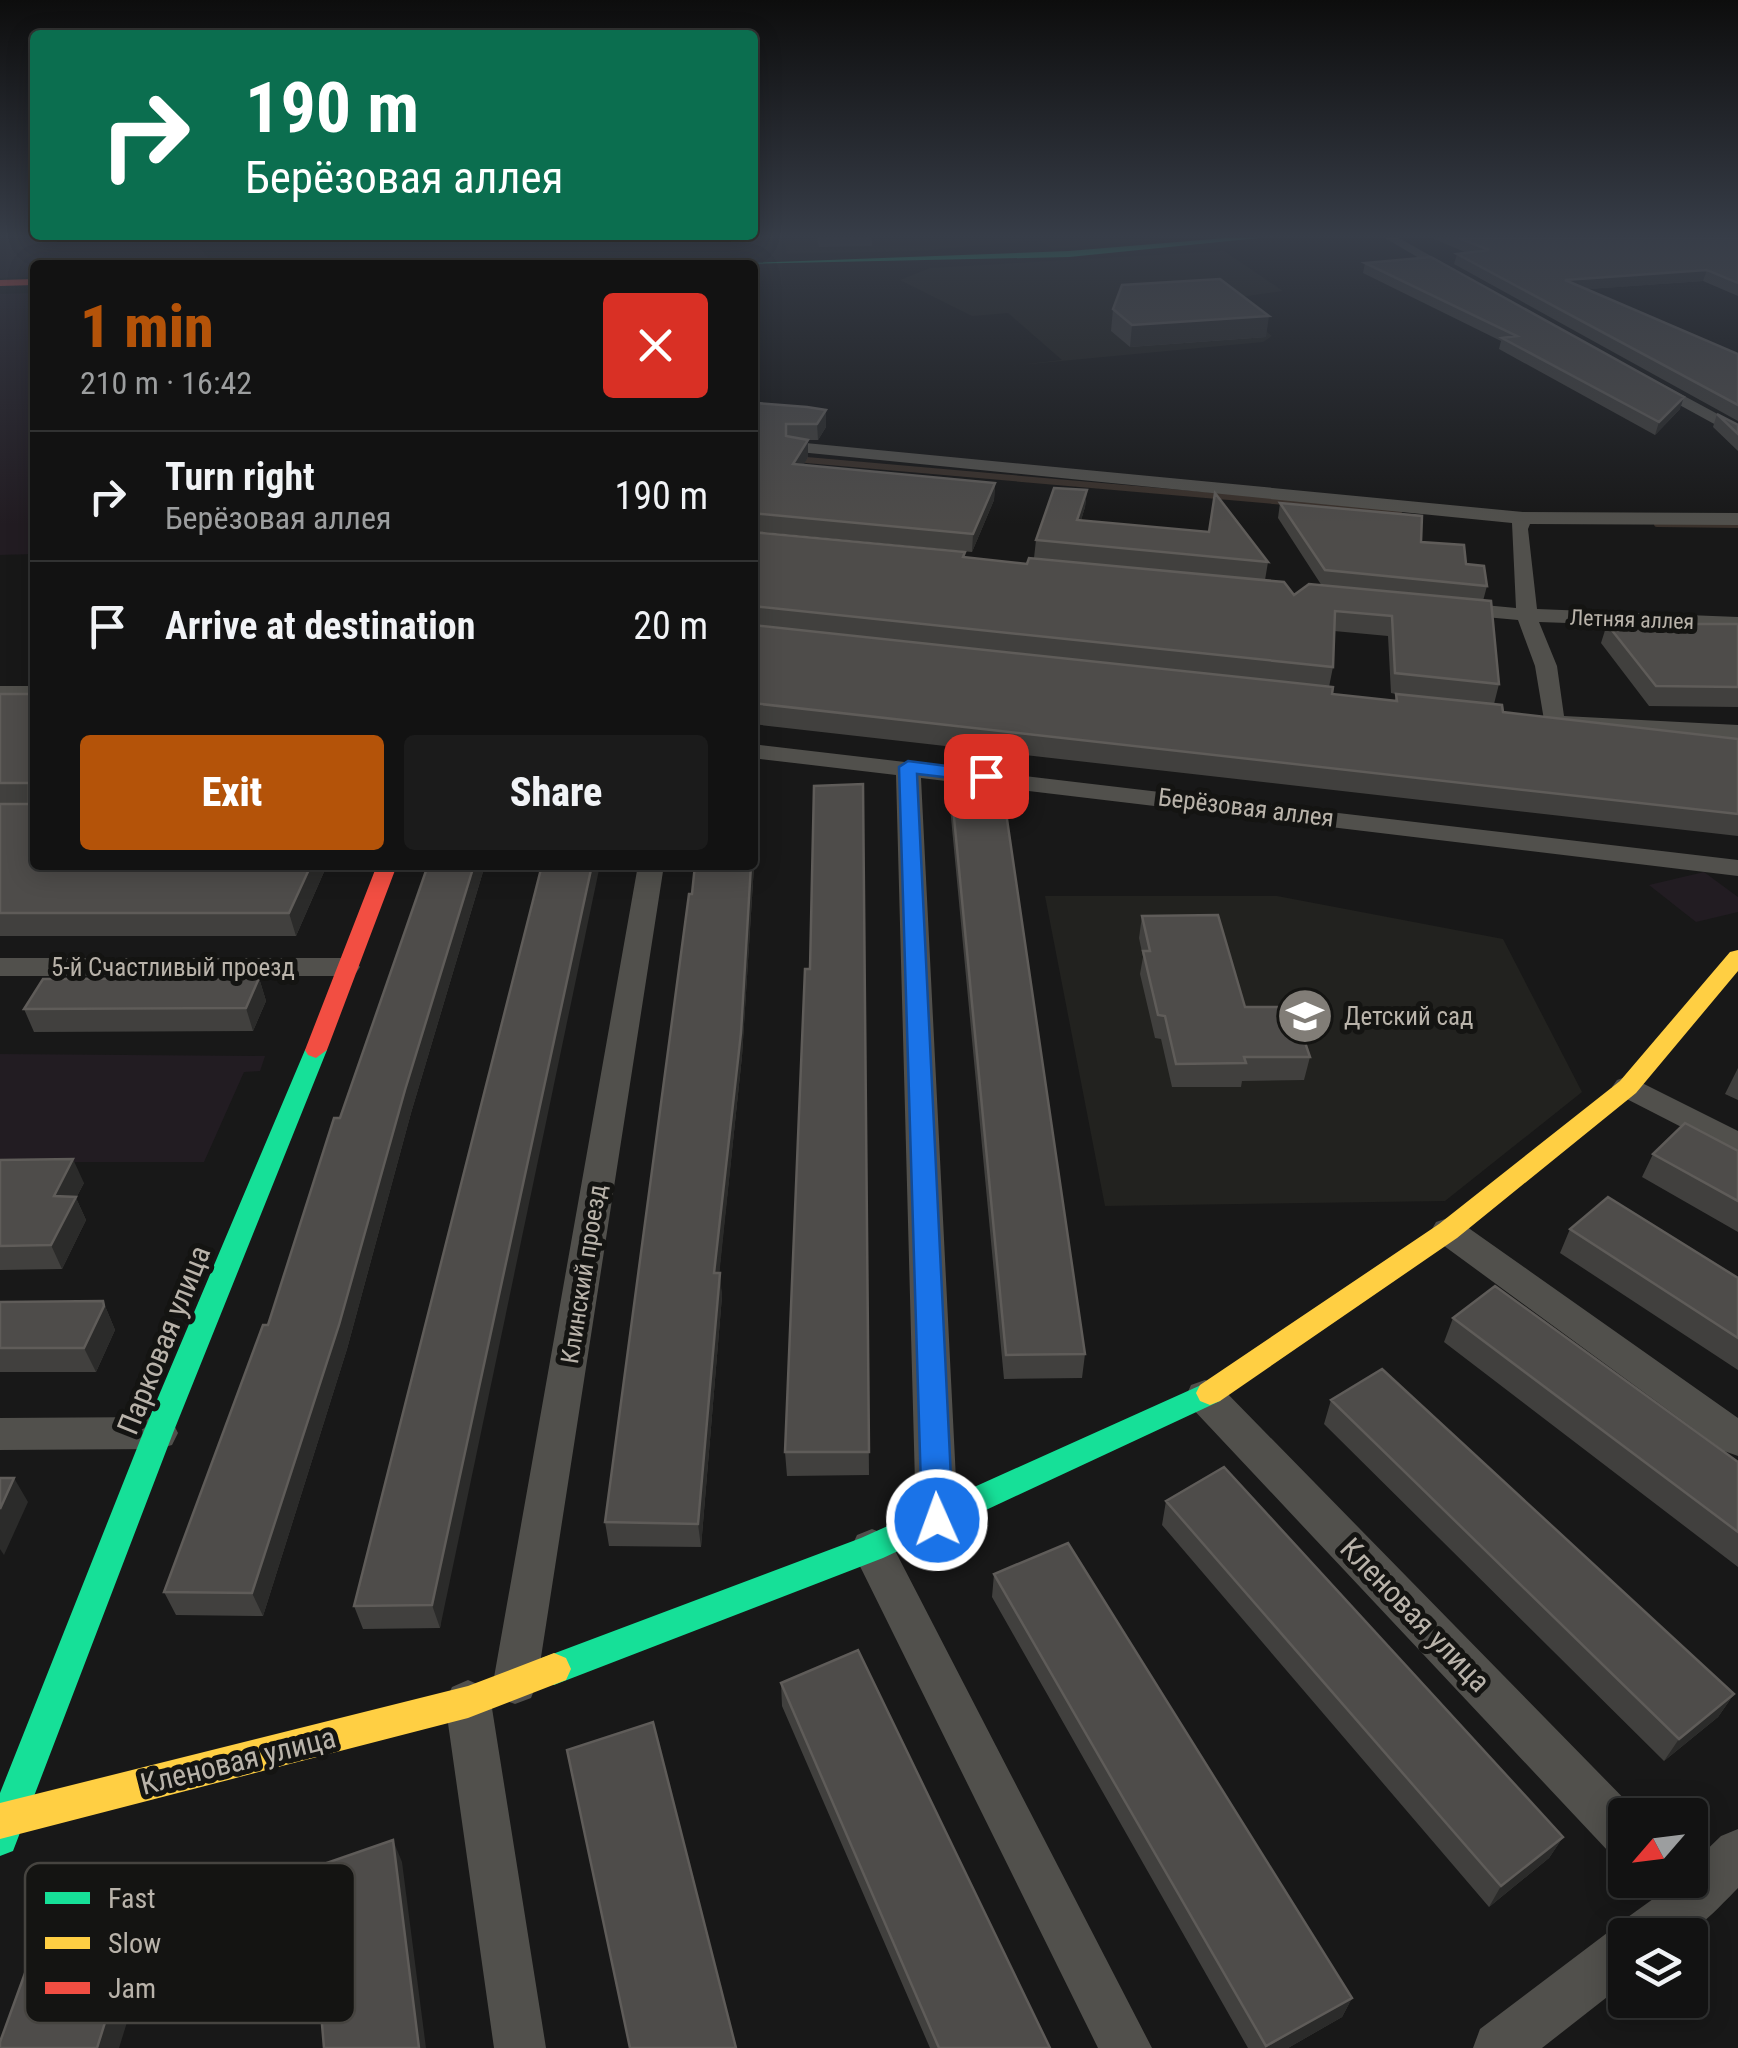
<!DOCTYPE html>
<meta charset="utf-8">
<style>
body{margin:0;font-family:"Roboto Condensed",sans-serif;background:#1b1b1b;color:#f1f3f6;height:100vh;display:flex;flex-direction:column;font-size:38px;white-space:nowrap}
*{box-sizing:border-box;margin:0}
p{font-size:32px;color:#9c9e9f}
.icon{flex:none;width:55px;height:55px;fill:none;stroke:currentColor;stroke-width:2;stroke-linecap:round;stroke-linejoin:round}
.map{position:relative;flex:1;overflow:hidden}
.panel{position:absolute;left:30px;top:260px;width:728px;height:610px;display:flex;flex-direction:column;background:#121212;border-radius:10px;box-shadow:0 5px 25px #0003,0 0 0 2px #313232}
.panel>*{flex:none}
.guide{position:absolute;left:30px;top:30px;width:728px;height:210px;border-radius:10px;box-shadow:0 5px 25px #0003,0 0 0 2px #313232;background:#0b6e4f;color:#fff;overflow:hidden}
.needle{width:65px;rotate:242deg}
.fabs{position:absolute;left:1608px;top:1798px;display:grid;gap:20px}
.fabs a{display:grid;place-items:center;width:100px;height:100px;border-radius:10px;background:#121212;box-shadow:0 5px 25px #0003,0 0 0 2px #313232;font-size:50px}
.pin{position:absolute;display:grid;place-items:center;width:85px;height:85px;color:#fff;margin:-42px;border-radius:20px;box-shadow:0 5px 15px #0006}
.me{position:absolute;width:110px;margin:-55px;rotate:358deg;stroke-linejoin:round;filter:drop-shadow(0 0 8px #0008)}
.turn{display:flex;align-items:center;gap:35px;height:210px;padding:0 50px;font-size:45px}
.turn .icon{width:130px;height:130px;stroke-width:2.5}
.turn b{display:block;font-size:70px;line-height:85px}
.round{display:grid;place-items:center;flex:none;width:105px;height:105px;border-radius:10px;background:#1b1b1b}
.summary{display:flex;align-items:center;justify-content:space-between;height:170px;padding:0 50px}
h1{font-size:60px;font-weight:800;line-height:75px;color:#b45309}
.primary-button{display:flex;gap:20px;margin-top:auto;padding:20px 50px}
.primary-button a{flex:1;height:115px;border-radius:10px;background:#b45309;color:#fff;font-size:40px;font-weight:800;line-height:115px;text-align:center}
.primary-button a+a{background:#1b1b1b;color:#f1f3f6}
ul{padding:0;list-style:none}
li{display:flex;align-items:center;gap:30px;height:130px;padding:0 50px;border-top:2px solid #313232}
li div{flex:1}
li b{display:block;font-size:38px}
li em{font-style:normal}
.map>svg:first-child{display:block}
</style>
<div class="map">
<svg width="1738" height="2048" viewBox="0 0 1738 2048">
<rect width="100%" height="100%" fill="#181818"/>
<!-- built -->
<path fill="#22221f" d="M784 238H1176L1052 249 1039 240 917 251 787 254Z
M1224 251 1283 291 1226 299 1272 336 1263 342 1009 366 1062 360 1008 313 972 316 900 280 930 268Z
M1045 896H1277L1503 939 1582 1092 1445 1201 1105 1206Z"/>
<!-- green -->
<path fill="#221c22" d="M191 238 214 265H35V277L0 278V239Z
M35 293V554L0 555V294Z
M1704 872 1738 897V912L1696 922 1649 885Z
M0 1054 265 1056 260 1071 244 1072 204 1162H0Z"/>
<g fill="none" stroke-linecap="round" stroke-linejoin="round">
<!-- stream -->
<path stroke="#3a312b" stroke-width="6" d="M795 459 1399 512
M1657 524 1738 525"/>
<!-- street -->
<path fill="#51504c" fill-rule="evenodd" d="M1385 238H1399L1468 277 1456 280Z
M1649 377 1738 425V437L1643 385V379Z
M795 442 1523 512 1738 513V525L1530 524 1528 529 1537 609 1738 617V629L1539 622 1557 666 1564 716 1738 725V739L1545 726 1535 666 1518 620 1452 614 1442 608 1452 602 1516 608 1512 523 789 451V443Z
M0 686H35V700H0Z
M752 744 1738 860V876L921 778 958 1520 952 1533 937 1538 922 1533 916 1520 896 775 752 758Z
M638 865H664L537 1683 531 1698 515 1704 499 1698 493 1683Z
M0 958H346L356 961 360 967 356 973 346 976H0Z
M1628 1076 1738 1131V1156L1617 1094 1612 1087 1617 1080Z
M1448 1218 1460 1222 1738 1418V1456L1724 1451 1436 1240 1431 1231 1436 1222Z
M1205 1380 1219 1385 1640 1815H1625V1858L1608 1851 1191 1407 1186 1396 1191 1385Z
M158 1417 172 1421 178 1433 172 1445 158 1449 0 1450V1418Z
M872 1529 887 1535 1152 2048H1098L851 1548 857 1535Z
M468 1680 484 1687 491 1702 546 2048H494L445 1702 452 1687Z
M1738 1829V1888C1689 1938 1694 1935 1625 1935V1983L1542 2048H1473L1480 2029 1607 1933 1625 1926 1628 1917 1653 1899 1644 1880H1690V1866L1721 1836Z"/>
<!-- fast -->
<path fill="#16e098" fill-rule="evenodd" d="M1226 238H1259L1069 257 697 265 1069 251Z
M316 1042 327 1050 173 1433 18 1838 13 1851 0 1856V1793L143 1433 305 1050Z
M1210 1381 1220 1385 1224 1393 1220 1401 883 1558 554 1685 542 1680 537 1669 542 1658 861 1538Z"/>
<!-- slow -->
<path fill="#ffcf43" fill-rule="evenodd" d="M1738 950V971L1636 1093 1457 1238 1220 1401 1210 1405 1200 1401 1196 1393 1200 1385 1439 1224 1620 1081 1730 952Z
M554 1653 566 1658 571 1669 566 1680 468 1718 0 1839V1803L468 1686Z"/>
<!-- jam -->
<path fill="#f24e42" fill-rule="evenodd" d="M35 279V285L0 286V280Z
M377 865H397L327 1050 316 1058 308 1055 305 1050Z"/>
</g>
<!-- wall -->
<path fill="#41403e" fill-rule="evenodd" d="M817 238H872V246L819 247Z
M1432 238H1738V296L1703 281 1587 289 1738 354V421L1454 264 1457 254 1467 253Z
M1365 263 1680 409 1655 435 1499 349 1501 341 1363 273Z
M1113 309 1266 337 1130 347 1111 331Z
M756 403 826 427 818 440H808V457L803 465 995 483 994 500 972 552 752 531V408Z
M1717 414 1738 425V451L1713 427Z
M1087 490 1085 507 1081 520 1268 562 1265 580 1294 595 1322 586 1278 518 1280 503 1421 542 1466 564 1487 586 1483 601 1499 684 1494 704 1503 712 1738 739V836L752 724V532L1027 564 1034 558 1036 540ZM1334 631 1388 636 1391 693 1396 694 1395 701 1332 694 1329 687 1333 667Z
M1607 624H1738V707L1649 706 1601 643Z
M0 694 327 865 296 936H0Z
M758 765 759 787 742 1056 719 1273 722 1296 701 1547 609 1546 605 1522 692 894Z
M863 784 869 1475 787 1476 785 1452 810 969Z
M951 786 1085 1354 1082 1378 1004 1379 950 807Z
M428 865H485L411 1113 347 1349 263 1616 176 1615 164 1592 268 1325Z
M542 865 440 1628 363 1629 354 1606Z
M1142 916 1245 1007 1310 1057 1304 1080 1242 1081 1241 1087H1172L1161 1039 1155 1038 1140 974 1143 957 1139 938Z
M259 978 266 1001 253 1031 34 1032 24 1009Z
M1738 1068V1100L1725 1094Z
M1738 1151V1232L1642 1177 1653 1154Z
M0 1160 84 1183 76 1198 86 1220 62 1269 0 1270Z
M1570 1229 1738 1278V1370L1560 1253Z
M103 1301 115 1330 96 1372H0V1302Z
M1453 1318 1738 1462V1567L1444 1342Z
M1331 1400 1734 1694 1718 1717 1664 1761 1324 1424Z
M1166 1501 1563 1837 1549 1858 1489 1907 1162 1525Z
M994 1574 1352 1998 1342 2017 1288 2048H1248L992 1597Z
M781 1683 1050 2048H930L782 1706Z"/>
<!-- shaded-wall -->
<path fill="#2b2b2a" d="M1707 270 1703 281 1562 291 1565 280Z
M1269 316 1266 337 1130 347 1132 325Z
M1684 397 1680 409 1655 435 1659 422Z
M826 410V427L818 440 817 424Z
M808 440V457L794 482 793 464Z
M995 483 994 500 972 552 973 534Z
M1087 490 1085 507 1076 537 1077 520Z
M758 765 759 787 742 1056 717 1296 714 1273 752 865Z
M311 865H327L296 936 289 913Z
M474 865H485L411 1113 347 1349 263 1616 252 1593Z
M592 865H600L440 1628 432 1605Z
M259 978 266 1001 253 1031 246 1008Z
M73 1159 84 1183 76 1198 86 1220 62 1269 51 1245 54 1196Z
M720 1273 722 1296 701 1547 698 1524Z
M103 1301 115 1330 96 1372 84 1348Z
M14 1478 28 1502 4 1555 0 1549V1509Z
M1734 1694 1718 1717 1664 1761 1679 1739Z
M1563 1837 1549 1858 1489 1907 1501 1886Z
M393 1840 402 1862 426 2048H419Z
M145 1895 160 1916 119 2048H97Z
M1352 1998 1342 2017 1288 2048H1265Z"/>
<!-- building -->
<path fill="#4e4c4a" stroke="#5f5c59" stroke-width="2.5" d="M1459 238H1738V283L1707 270 1565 280 1738 354V405L1457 254 1489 250Z
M1431 257 1684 397 1659 422 1502 338 1517 336 1365 263Z
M1220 279 1269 316 1132 325 1113 309 1122 285Z
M756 403 807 407 826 410 817 424H786V436L808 440 793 464 995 483 973 534 752 513V408Z
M1717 414 1738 425V434Z
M1054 488 1087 490 1077 520 1209 532 1215 493 1268 562 1036 540Z
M1280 503 1422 516 1421 542 1464 545 1466 564 1484 566 1487 586 1325 570Z
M752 532 965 552 963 557 1027 564 1029 558 1284 582 1294 595 1309 584 1491 601 1499 684 1395 673 1392 616 1335 611 1333 667 752 606Z
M1607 624H1738V687L1656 686Z
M752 625 1333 687 1332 694 1397 701 1396 694 1502 705 1503 712 1738 739V814L752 703Z
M0 694H35V865H311L289 913H0V804H29V783H0Z
M752 765H758L752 847Z
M863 784 869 1452H785L805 969H810L814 786Z
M1002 785 1085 1354 1006 1355 951 786Z
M428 865H474L405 1090 339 1325 252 1593 164 1592 263 1325H268L334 1118H340Z
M542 865H592L432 1605 354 1606Z
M695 865H751L741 1033 714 1273H720L698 1524 605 1522 689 894H692Z
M1218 915 1245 1007H1293L1310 1057H1244L1246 1063 1176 1064 1165 1016 1158 1015 1143 951H1150L1142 916Z
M259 978 246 1008 24 1009 43 979Z
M1685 1123 1738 1151V1201L1653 1154Z
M73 1159 54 1196 76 1197 51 1245 0 1246V1160Z
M1608 1197 1738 1278V1338L1570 1229Z
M1495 1286 1738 1462V1532L1453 1318Z
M103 1301 104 1306 84 1348H0V1302Z
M1382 1369 1734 1694 1679 1739 1331 1400Z
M1224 1467 1563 1837 1501 1886 1166 1501Z
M0 1478H14L0 1509Z
M1068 1543 1352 1998 1266 2046 994 1574Z
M858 1650 1050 2048H939L781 1683Z
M653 1722 736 2048H630L567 1750Z
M393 1840 419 2048H324L309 1869Z
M145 1895 97 2048H0V2042L53 1896Z"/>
<!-- sky -->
<linearGradient id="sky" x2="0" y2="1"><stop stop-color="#0d0d0d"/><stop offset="0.45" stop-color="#373d48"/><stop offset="1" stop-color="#373d48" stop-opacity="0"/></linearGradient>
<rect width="1738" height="524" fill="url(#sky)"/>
<!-- route -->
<path fill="#1a73e8" stroke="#114b97" stroke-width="2.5" d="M908 761 986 771 995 776 986 782 917 774 953 1520 948 1529 937 1533 926 1529 922 1520 899 767Z"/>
<!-- icons -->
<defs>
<g id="school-disc" transform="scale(2.875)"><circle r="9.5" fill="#817d77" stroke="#141412"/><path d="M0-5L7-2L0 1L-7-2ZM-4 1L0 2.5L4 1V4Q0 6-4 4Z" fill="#fff"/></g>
</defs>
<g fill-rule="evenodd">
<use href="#school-disc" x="1305" y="1016"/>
</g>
<g text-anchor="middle" stroke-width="10" stroke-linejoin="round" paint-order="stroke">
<!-- far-street labels -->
<g font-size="22" fill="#b9b3aa" stroke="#141412">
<text transform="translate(1632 619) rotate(2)" y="8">Летняя аллея</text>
</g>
<!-- street labels -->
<g font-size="25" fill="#b9b3aa" stroke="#141412">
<text transform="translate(1246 807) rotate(7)" y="9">Берёзовая аллея</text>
<text x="173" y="976">5-й Счастливый проезд</text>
<text transform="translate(583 1274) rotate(-81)" y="9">Клинский проезд</text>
</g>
<!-- poi labels -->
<g font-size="25" fill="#b9b3aa" stroke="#141412" text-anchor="start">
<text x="1344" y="1025">Детский сад</text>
</g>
<!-- near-street labels -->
<g font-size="30" fill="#b9b3aa" stroke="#141412">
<text transform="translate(164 1340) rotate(-68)" y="10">Парковая улица</text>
<text transform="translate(1415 1615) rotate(46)" y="10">Кленовая улица</text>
<text transform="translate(238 1761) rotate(-14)" y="10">Кленовая улица</text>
</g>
</g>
<!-- legend -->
<rect x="25" y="1863" width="330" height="160" rx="15" fill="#141412" stroke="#464440" stroke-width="2.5"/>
<rect x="45" y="1892" width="45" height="12" fill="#16e098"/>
<rect x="45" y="1937" width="45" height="12" fill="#ffcf43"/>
<rect x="45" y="1982" width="45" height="12" fill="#f24e42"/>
<g font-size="28" fill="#b9b3aa">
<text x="108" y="1908">Fast</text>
<text x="108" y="1953">Slow</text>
<text x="108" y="1998">Jam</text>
</g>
</svg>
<div class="fabs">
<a><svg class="needle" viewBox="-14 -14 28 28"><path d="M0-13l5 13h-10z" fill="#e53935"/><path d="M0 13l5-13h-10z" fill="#9c9e9f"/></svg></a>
<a><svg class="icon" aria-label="layers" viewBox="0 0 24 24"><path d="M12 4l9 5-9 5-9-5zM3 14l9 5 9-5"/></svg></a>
</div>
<div class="pin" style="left:986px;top:776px;background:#d93025"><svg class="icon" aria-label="arrive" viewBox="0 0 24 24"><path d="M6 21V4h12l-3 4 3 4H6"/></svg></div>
<svg class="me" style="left:937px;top:1520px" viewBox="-20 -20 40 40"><circle r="17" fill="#1a73e8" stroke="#fff" stroke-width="3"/><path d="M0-11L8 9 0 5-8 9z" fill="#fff"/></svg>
<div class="guide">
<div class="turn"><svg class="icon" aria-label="right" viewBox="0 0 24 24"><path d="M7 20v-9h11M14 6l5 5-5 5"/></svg><div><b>190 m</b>Берёзовая аллея</div></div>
</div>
<section class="panel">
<div class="summary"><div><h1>1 min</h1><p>210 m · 16:42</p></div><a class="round" style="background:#d93025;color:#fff"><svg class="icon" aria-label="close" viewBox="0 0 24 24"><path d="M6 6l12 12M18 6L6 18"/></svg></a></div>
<ul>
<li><svg class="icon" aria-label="right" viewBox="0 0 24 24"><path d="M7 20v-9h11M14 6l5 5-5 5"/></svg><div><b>Turn right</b><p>Берёзовая аллея</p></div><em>190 m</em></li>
<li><svg class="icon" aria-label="arrive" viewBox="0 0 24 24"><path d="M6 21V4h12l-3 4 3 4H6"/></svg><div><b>Arrive at destination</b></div><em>20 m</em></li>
</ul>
<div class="primary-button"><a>Exit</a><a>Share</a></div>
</section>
</div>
